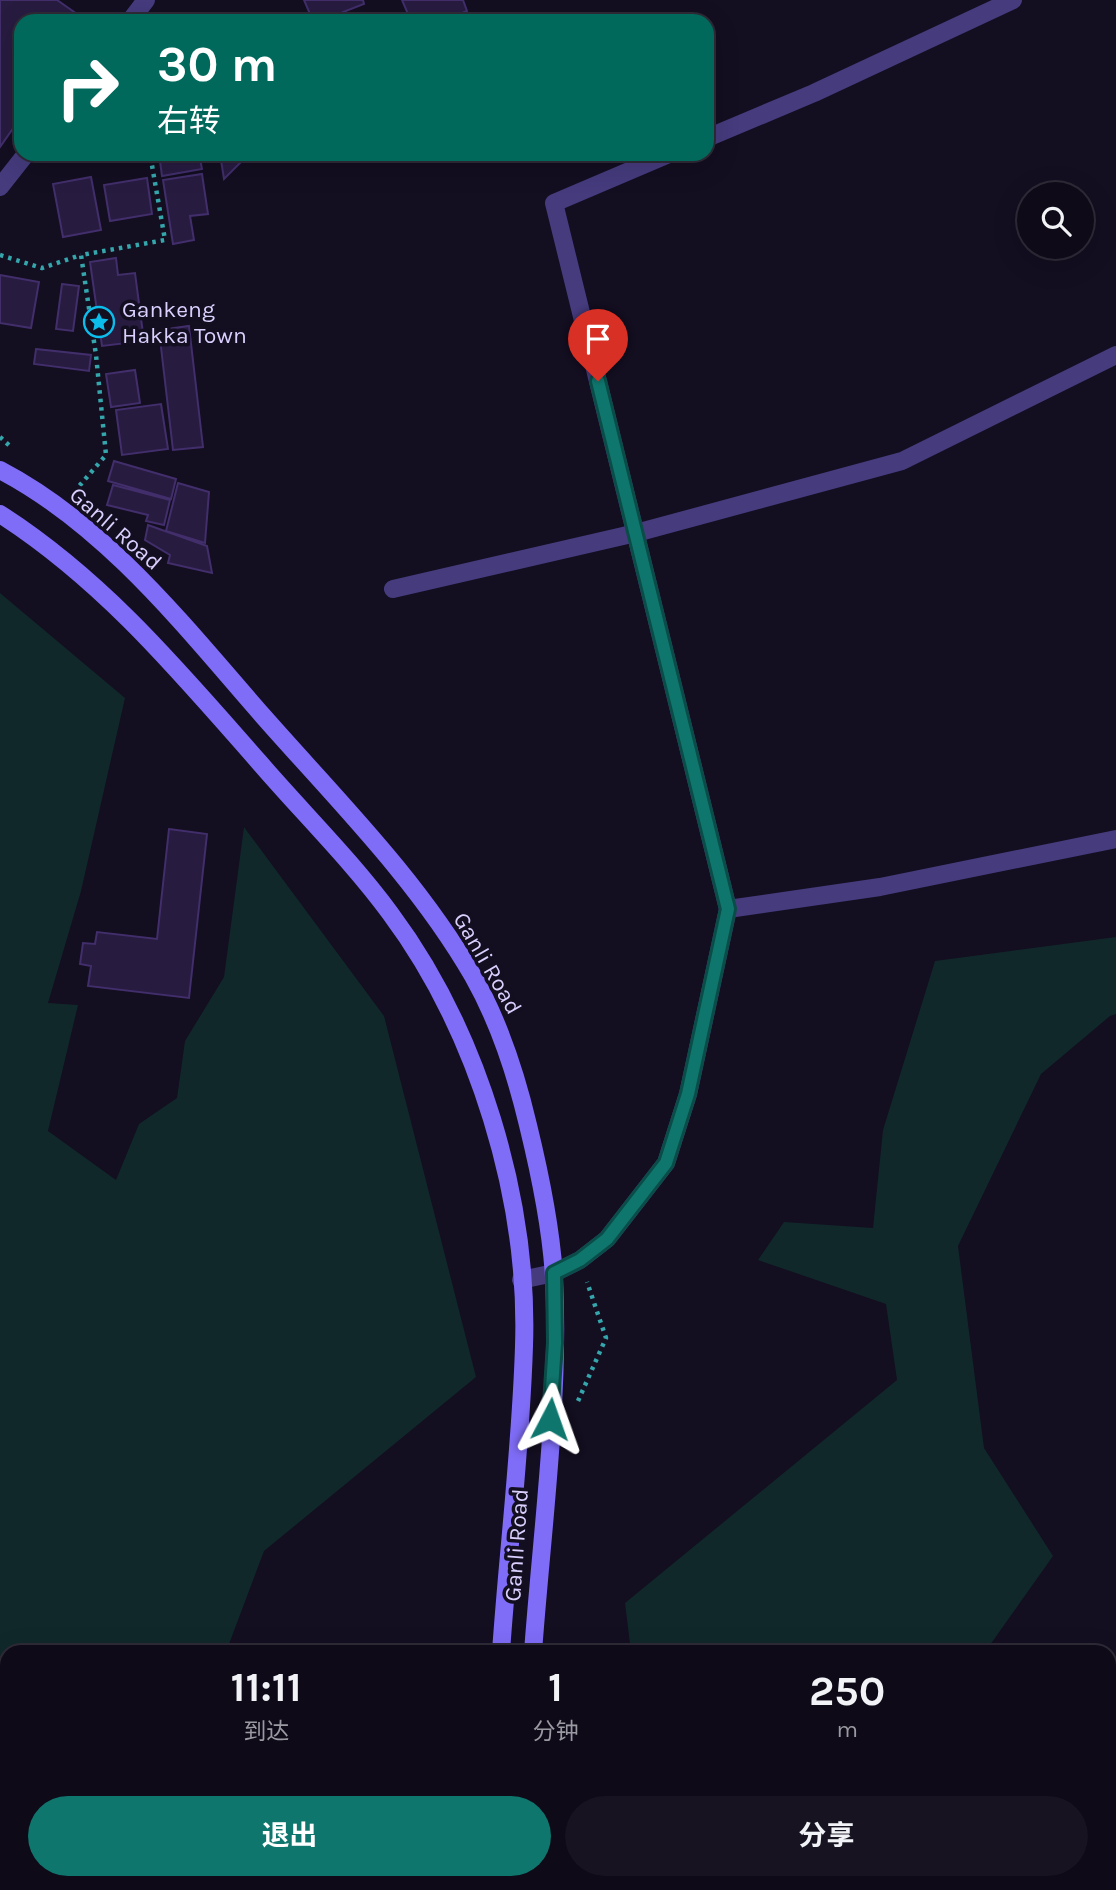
<!DOCTYPE html>
<html lang="zh">
<meta charset="utf-8">
<style>
body{margin:0;font-family:Karla,"Noto Sans SC",sans-serif;background:#171321;color:#f1f3f6;height:100vh;display:flex;flex-direction:column;font-size:26px;white-space:nowrap}
*{box-sizing:border-box;margin:0}
p{font-size:23px;color:#9b9aa2}
.icon{flex:none;width:38px;height:38px;fill:none;stroke:currentColor;stroke-width:2;stroke-linecap:round;stroke-linejoin:round}
.map{position:relative;flex:1;overflow:hidden}
.details{position:absolute;left:0px;top:1645px;width:1116px;height:245px;display:flex;flex-direction:column;background:#0e0a18;border-radius:21px 21px 0 0;box-shadow:0 7px 28px #0002,0 0 0 2px #2e2b37}
.details>*{flex:none}
.guide{position:absolute;left:14px;top:14px;width:700px;height:147px;border-radius:21px;box-shadow:0 7px 28px #0002,0 0 0 2px #2e2b37;background:#00695c;color:#fff;overflow:hidden}
.controls{position:absolute;left:1017px;top:182px;display:grid;gap:14px}
.controls a{display:grid;place-items:center;width:77px;height:77px;border-radius:50%;background:#0e0a18;box-shadow:0 7px 28px #0002,0 0 0 2px #2e2b37;font-size:35px}
.pin{position:absolute;display:grid;place-items:center;width:60px;height:60px;color:#fff;margin:-72px -30px;border-radius:50% 50% 50% 0;rotate:-45deg;box-shadow:0 0 7px #0007}
.pin .icon{rotate:45deg}
.me{position:absolute;width:77px;margin:-38px;rotate:4deg;stroke-linejoin:round;filter:drop-shadow(0 0 5px #0008)}
.turn{display:flex;align-items:center;gap:24px;height:147px;padding:0 28px;font-size:32px}
.turn .icon{width:91px;height:91px;stroke-width:2.5}
.turn b{display:block;font-size:49px;line-height:60px}
.eta{display:flex;justify-content:space-evenly;align-items:center;height:119px;text-align:center}
.eta b{font-size:42px;font-weight:700;line-height:49px}
.action{display:flex;gap:14px;margin-top:auto;padding:14px 28px}
.action a{flex:1;height:80px;border-radius:42px;background:#0f766e;color:#fff;font-size:28px;font-weight:700;line-height:80px;text-align:center}
.action a+a{background:#171321;color:#f1f3f6}
.map>svg:first-child{display:block}
</style>
<div class="map">
<svg width="1116" height="1890" viewBox="0 0 1116 1890">
<rect width="100%" height="100%" fill="#130e20"/>
<!-- green -->
<path fill="#11282a" d="M0 593 125 698 81 891 48 1003 78 1005 48 1131 116 1180 139 1124 177 1098 185 1041 224 977 244 827 384 1016 476 1377 264 1551 226 1652H7V1883H187V1890H0Z
M1116 937V1014L1110 1016 1041 1074 958 1246 984 1448 1053 1556 985 1652H631L625 1603 897 1380 886 1304 758 1260 784 1222 873 1228 883 1130 935 961Z
M1116 1678V1890H995L999 1883H1110V1689Z
M599 1883H698L694 1890H596Z"/>
<!-- building -->
<path fill="#271b40" stroke="#412e6b" stroke-width="2" d="M0 0H57L87 21H21V117L0 147Z
M304 0H363L364 4 343 12 347 21H313Z
M402 0H463L467 11 442 21H411Z
M159 154H199L202 169 162 176Z
M220 154H249L224 179Z
M202 174 208 214 190 216 194 240 173 244 163 180Z
M91 177 101 230 63 237 53 184Z
M147 178 152 214 110 221 104 185Z
M116 258 118 275 135 273 144 341 102 346 90 262Z
M0 275 39 282 31 328 0 323Z
M62 284 79 286 73 331 56 329Z
M189 326 203 447 173 450 159 330Z
M36 349 91 355 89 371 34 364Z
M135 370 140 403 111 407 106 374Z
M161 404 168 449 122 455 116 410Z
M114 461 176 479 171 499 108 481Z
M178 483 209 492 205 543 166 531Z
M113 485 170 500 164 525 146 521 148 515 107 505Z
M148 525 207 546 212 573 168 563 170 555 145 540Z
M169 829 207 834 189 998 88 986 91 966 80 964 83 943 95 944 97 932 157 939Z"/>
<g fill="none" stroke-linecap="round" stroke-linejoin="round">
<!-- path -->
<path stroke="#34a6ac" stroke-width="4.5" stroke-dasharray="3.5 5" stroke-linecap="butt" d="M0 255 42 268 81 255
M0 437 12 448
M74 492 106 455 96 355 81 255 165 240 150 154
M578 1401 606 1338 587 1282"/>
<!-- street -->
<path stroke="#453b7d" stroke-width="18" d="M130 21 146 0
M707 138 814 93 1013 0
M0 187 26 154
M393 589 636 533 902 461 1116 355
M728 909 880 887 1116 839
M521 1280 554 1273 580 1260 607 1239 666 1163 688 1094 728 909 554 203 669 154"/>
<!-- secondary -->
<path stroke="#7f6cf7" stroke-width="18" d="M0 470C107 526 185 627 263 716 336 799 417 879 473 976 499 1022 516 1074 528 1125 540 1174 551 1226 554 1277 560 1400 542 1529 533 1652
M0 514C103 580 179 671 259 762 302 812 351 860 390 913 478 1031 529 1199 524 1346 521 1448 508 1550 501 1652
M499 1883 500 1890
M532 1883 533 1890"/>
</g>
<g fill="none" stroke-linecap="round" stroke-linejoin="round">
<!-- route casing -->
<g stroke="#0a4d48" stroke-width="18">
<path id="route" d="M550 1419 555 1343 554 1273 580 1260 607 1239 666 1163 688 1094 728 909 598 381"/>
</g>
<!-- route -->
<use href="#route" stroke="#0f766e" stroke-width="12"/>
</g>
<!-- icons -->
<defs>
<g id="sight-ring" transform="scale(1.575)"><circle r="9.5" fill="#130e20" stroke="#0cbdec" stroke-width="1.5"/><path d="M0-6L1.8-2.2L6-1.7L2.9 1.2L3.7 5.4L0 3.3L-3.7 5.4L-2.9 1.2L-6-1.7L-1.8-2.2Z" fill="#0cbdec"/></g>
</defs>
<g fill-rule="evenodd">
<use href="#sight-ring" x="99" y="322"/>
</g>
<g text-anchor="middle" stroke-width="7" stroke-linejoin="round" paint-order="stroke">
<!-- poi labels -->
<g font-size="23" fill="#dacffd" stroke="#130e20" text-anchor="start">
<text x="122" y="317">Gankeng<tspan x="122" dy="26">Hakka Town</tspan></text>
</g>
<!-- street labels -->
<g font-size="23" fill="#dacffd" stroke="#130e20">
<text transform="translate(116 528) rotate(41)" y="8">Ganli Road</text>
<text transform="translate(488 963) rotate(60)" y="8">Ganli Road</text>
<text transform="translate(516 1545) rotate(-86)" y="8">Ganli Road</text>
</g>
</g>
</svg>
<div class="controls">
<a><svg class="icon" aria-label="search" viewBox="0 0 24 24"><circle cx="10" cy="10" r="6"/><path d="M15 15l6 6"/></svg></a>
</div>
<div class="pin" style="left:598px;top:381px;background:#d93025"><svg class="icon" aria-label="arrive" viewBox="0 0 24 24"><path d="M6 21V4h12l-3 4 3 4H6"/></svg></div>
<svg class="me" style="left:550px;top:1419px" viewBox="-20 -20 40 40"><path d="M0-17L14 15 0 8-14 15z" fill="#0f766e" stroke="#fff" stroke-width="4"/></svg>
<div class="guide">
<div class="turn"><svg class="icon" aria-label="right" viewBox="0 0 24 24"><path d="M7 20v-9h11M14 6l5 5-5 5"/></svg><div><b>30 m</b>右转</div></div>
</div>
<section class="details">
<div class="eta">
<div><b>11:11</b><p>到达</p></div>
<div><b>1</b><p>分钟</p></div>
<div><b>250</b><p>m</p></div>
</div>
<div class="action"><a>退出</a><a>分享</a></div>
</section>
</div>
